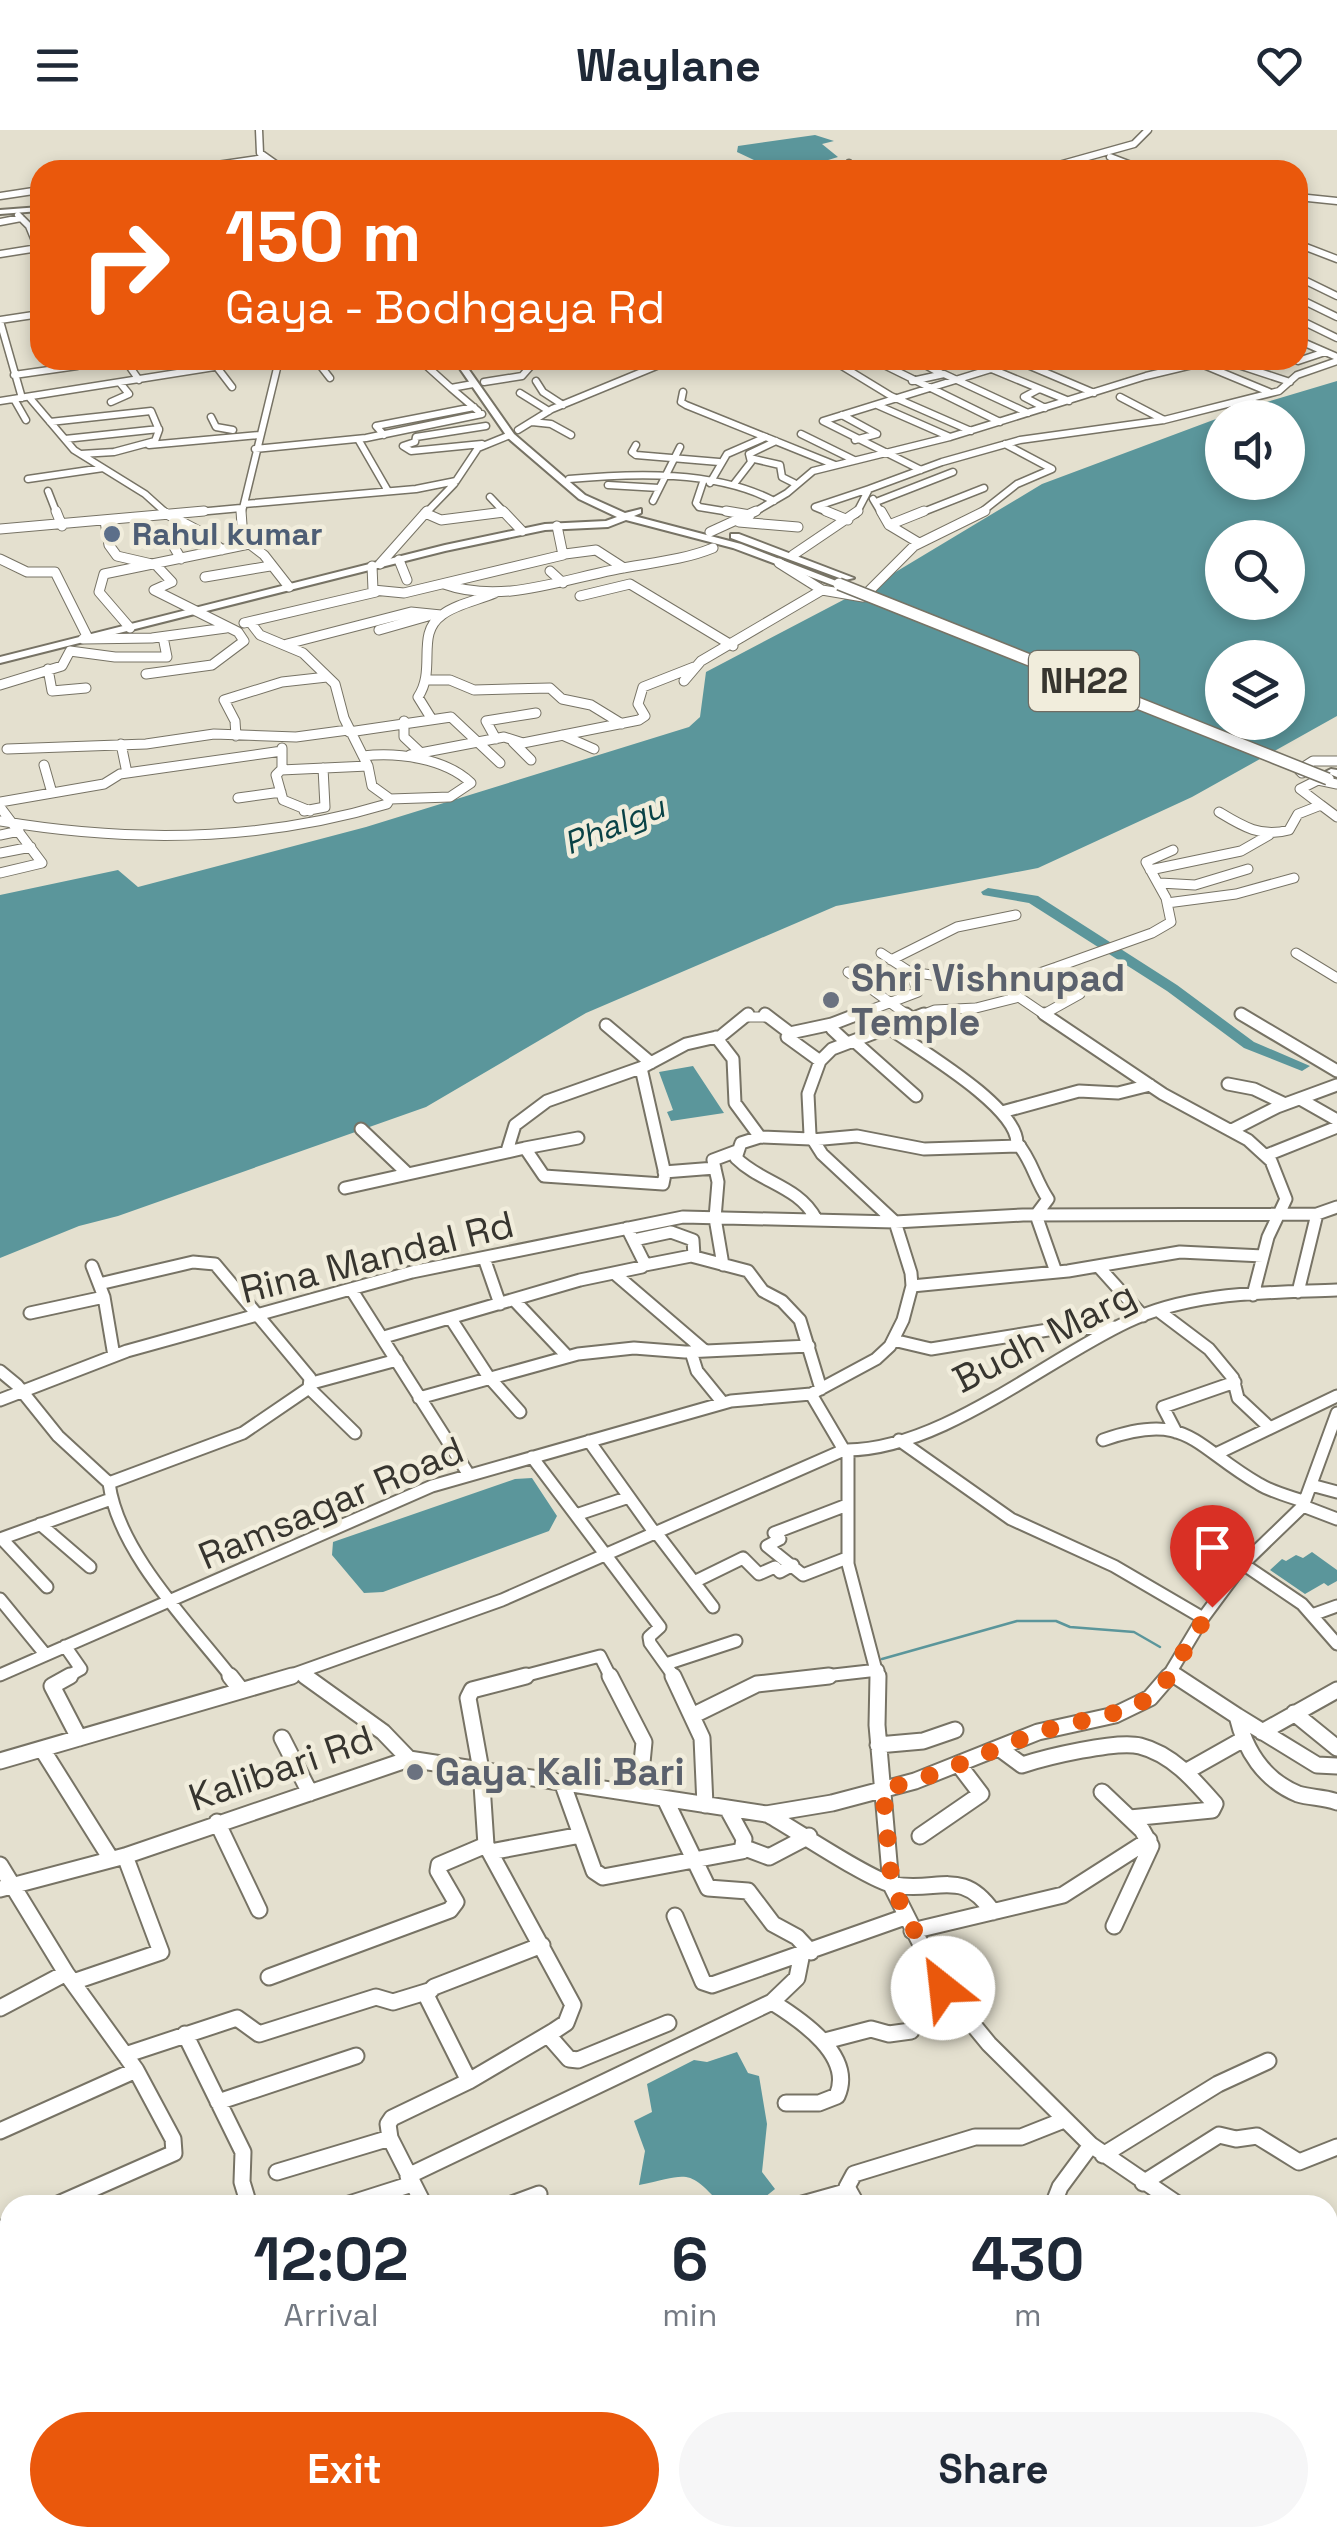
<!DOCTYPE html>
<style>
body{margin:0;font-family:"Space Grotesk",sans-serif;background:#f6f6f7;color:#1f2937;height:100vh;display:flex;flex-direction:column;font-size:38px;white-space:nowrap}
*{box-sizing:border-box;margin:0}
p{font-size:32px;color:#747a83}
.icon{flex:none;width:55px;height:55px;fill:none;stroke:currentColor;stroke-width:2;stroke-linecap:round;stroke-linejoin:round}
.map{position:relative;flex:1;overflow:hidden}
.details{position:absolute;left:0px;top:2065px;width:1338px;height:352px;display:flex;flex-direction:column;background:#fff;border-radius:30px 30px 0 0;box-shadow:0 5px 15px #0003}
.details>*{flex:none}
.top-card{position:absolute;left:30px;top:30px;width:1278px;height:210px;border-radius:30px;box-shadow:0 5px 15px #0003;background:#ea580c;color:#fff;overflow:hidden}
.buttons{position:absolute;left:1205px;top:270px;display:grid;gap:20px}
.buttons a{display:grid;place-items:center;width:100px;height:100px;border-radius:50%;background:#fff;box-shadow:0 5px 15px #0003;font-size:50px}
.pin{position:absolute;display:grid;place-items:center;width:85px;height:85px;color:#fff;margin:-102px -42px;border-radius:50% 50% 50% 0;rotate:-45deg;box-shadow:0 0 10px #0007}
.pin .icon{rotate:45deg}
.me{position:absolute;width:110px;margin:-55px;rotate:331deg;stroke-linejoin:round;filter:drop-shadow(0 0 8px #0008)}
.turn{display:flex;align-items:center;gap:35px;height:210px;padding:0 30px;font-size:45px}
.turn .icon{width:130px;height:130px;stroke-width:2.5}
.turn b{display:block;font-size:70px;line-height:85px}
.eta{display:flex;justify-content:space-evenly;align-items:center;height:170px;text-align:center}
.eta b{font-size:60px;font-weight:600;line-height:70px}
.button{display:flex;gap:20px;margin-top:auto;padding:20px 30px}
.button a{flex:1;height:115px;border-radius:60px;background:#ea580c;color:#fff;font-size:40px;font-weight:600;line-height:115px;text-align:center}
.button a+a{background:#f6f6f7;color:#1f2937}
header{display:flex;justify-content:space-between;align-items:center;height:130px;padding:0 30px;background:#fff;font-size:45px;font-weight:600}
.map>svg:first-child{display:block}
</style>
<header><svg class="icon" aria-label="menu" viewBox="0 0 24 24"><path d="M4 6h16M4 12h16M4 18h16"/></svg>Waylane<svg class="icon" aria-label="heart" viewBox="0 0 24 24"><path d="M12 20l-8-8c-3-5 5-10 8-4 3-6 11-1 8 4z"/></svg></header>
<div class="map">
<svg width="1337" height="2417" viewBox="0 0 1337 2417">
<rect width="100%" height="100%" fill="#e4e0cf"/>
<!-- water -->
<path fill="#5b969b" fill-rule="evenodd" d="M815 5 834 11 822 14 838 27 825 31 820 40 769 37 737 22 738 16Z
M1337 251V586L1192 667 1038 738 836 776 586 883 426 977 118 1086 79 1096 0 1128V765L118 740 138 757 366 697 689 597 700 587 706 542 889 446 1042 354 1240 280ZM1222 288H1288V352H1222ZM1222 408H1288V472H1222ZM1222 528H1288V592H1222Z
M693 936 724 983 671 991 667 982 673 980 659 942Z
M532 1348 557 1386 549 1401 383 1462 364 1463 332 1425 333 1412 515 1349Z
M1312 1422 1337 1440V1451L1328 1456 1324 1453 1305 1464 1270 1440 1282 1429 1286 1431 1296 1425 1303 1428Z
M737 1922 748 1943 759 1946 767 1994 762 2042 775 2059 759 2072 721 2075C687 2036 687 2046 639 2055L645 2021 634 1991 652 1982 647 1954 694 1930 707 1932Z"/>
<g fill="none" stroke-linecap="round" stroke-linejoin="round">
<!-- stream -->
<path stroke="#5b969b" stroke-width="2.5" d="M882 1529 1017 1491H1056L1070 1497 1134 1502 1160 1517"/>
<!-- river -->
<path fill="#5b969b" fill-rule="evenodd" d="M988 758 1038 766 1177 855 1254 912 1310 936 1302 941 1297 939 1244 918 1167 861 1029 773 983 765 981 762Z"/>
<!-- minor-far3 casing -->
<g stroke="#777365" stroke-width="9">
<path id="minor-far3" d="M259 0 260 23 284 40
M1110 27 1144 40
M183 40 264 28
M847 40 849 33
M1041 40 1134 14 1148 0
M0 66 40 60
M1298 67 1337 71
M0 92 21 88
M1298 114 1337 129
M0 124 38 118 29 96 18 85
M1298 147 1337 166
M1298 168 1337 187
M1298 189 1337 208
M0 190 40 184
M0 191 22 268
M1298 210 1337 227
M125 230 139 250
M178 230 188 241
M279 230 244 374 416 359 456 351
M316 230 330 248
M420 230 451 258
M832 230 891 266 971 301
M874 230 1000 292
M916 230 942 244
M970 230 1069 271
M1016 230 1094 263
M1223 230 1290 252
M1298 231 1325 222
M278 232 301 230
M1199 233 1269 262
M216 236 232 257
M14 245 77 236
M536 251 543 262 563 275
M912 251 944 244 1028 283
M484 252 522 246 536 230
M473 254 451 258 478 281
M1039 259 1024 267 1045 278
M683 262 681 272 686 275 835 335
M520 263 549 281
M29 267 74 320 145 364 165 382
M1120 267 1164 290
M14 269 26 290
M0 271 259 230
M111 272 129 264 120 253
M877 275 950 307
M842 285 877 304 855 310
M211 287 216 297 233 300
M50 292 151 281 159 300 155 311 114 322 81 324
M532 292 551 294 571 305
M518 300 552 279 671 230
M801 304 854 330
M384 305 376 296 474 277
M65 309 159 299
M358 309 388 361
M482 314 411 321 403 316 415 312 416 307 486 296
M149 315 259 305
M636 315 632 322 636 325 719 332
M255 319 366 308 482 284
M750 328 780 335 782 347 794 353
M921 340 823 291 1020 230
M28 349 103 338
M569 349C633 343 716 340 774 371
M703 352 696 373 699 377 742 384
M710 353 727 324 766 307
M734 354 751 332 749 324 776 311
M608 355 659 358
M48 361 57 384
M490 367 506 384
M873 369 882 384
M653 371 680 317
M876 372 953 342
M176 384 241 378
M241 384 244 374
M425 384 454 354 478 318 510 305
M491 384 504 382
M751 384 787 363 813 341 950 307 1146 246 1213 230
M832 384 815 377 869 359
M856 384 869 359 942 332 1020 310 1164 290 1279 261 1297 245 1337 231
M918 384 984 358
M979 384 1017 354 1052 339 1005 314"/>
</g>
<!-- minor-far2 casing -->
<g stroke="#777365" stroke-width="11">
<path id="minor-far2" d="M56 381 62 396
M241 381 243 409 264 425 289 457
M503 381 522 401
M726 381 750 385
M826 381 848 390
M881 381 889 395 919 413
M163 382 201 402 222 420
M425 383 441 390 504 382
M105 391 109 415 117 426 156 435 172 452 154 460 238 502 244 511 212 535 146 544
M739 392 798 397
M889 395 924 381
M0 399 204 381
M710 402 756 381
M148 412 170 410 181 429
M565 424 596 420 624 438
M793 425 858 381
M0 429 27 442H55L88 508
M399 430 407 450
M779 433 822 460 863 467 914 416 985 381
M380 434 427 381
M372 436 373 460 404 463 563 425 557 396
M550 441 563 453
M205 447 270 436
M444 454C500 474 558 451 613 440 647 433 681 431 713 418
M580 466 630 454 733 516
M244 493 376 462
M130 498 99 462 104 444 249 414
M379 500 428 486
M83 509 152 508 226 498
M287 514 411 482 441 485
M48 539 52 561 86 558
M428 550H450L474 560 550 558 562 569 591 575 622 594
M684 551 701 531 822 460
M0 555 62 536 70 521 115 527H167L163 507
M431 588 418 567C437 539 415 504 442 485 456 474 479 470 495 463
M404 591V607L421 623
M349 602 451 587 500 633
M562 605 594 619
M236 606 235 591 224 570 282 552 327 547
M496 609 486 591 536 583
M513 612 531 630
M121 614 127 643
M282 618V639L276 645 283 670 310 681
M7 619 146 614 214 604 296 607 348 600
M410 625 504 607 523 613 639 590 645 586 638 574 643 557 694 537
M363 626C397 622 445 628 471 653L450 667 390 669
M44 635 52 663
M281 640 368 636
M1302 643 1299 640 1313 631H1337
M238 668 281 662
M0 672 104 654 120 644 282 621
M1321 675 1337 687
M0 677 42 733 0 743
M304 681 325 677 323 638
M1219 682C1242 696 1261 708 1289 700L1298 684 1321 675 1300 659 1318 650 1337 654
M0 691C130 713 260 712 387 674L390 669 372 656 368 636 344 588 335 554 303 523 260 505 250 492
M0 705 19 701
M0 723 31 717
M1150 740 1241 721 1269 705
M1160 753 1195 755 1248 739
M1167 773 1236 764 1294 748
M881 823 910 842 989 853 1010 861 1048 887
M1296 823 1337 848
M891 830 957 797 1016 785
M848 842 910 887
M1005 855 1057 837
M1044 884 1080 864 1057 837 1152 803 1171 792 1166 768 1146 732 1173 720
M1241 884 1246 887
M745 887H769
M852 887 918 862 910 842
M917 887 935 880 976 878 1019 867"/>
</g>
<!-- minor-far1 casing -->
<g stroke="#777365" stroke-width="15">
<path id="minor-far1" d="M765 884 790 903 832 894
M906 884 913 889
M1044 884 1163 964 1248 1010 1271 1031 1286 1069 1268 1107 1253 1165
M1241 884 1337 941
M606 895 651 933
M889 898C920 920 1017 976 1017 1013 1032 1030 1035 1050 1048 1069L1036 1085 1056 1142
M790 903 787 907 820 931
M716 907 733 929 735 973 760 1007
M854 911 916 966
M847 913 832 899V894L858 884
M1228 954 1254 959 1285 974
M1300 969 1337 990
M1002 982 1079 961 1118 963 1150 955
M361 999 408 1044
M1232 1000 1277 977 1337 955
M811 1009 760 1007 741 1013 736 1028C761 1053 799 1056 816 1089
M812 1010 857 1006 924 1019 1020 1016
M525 1018 578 1008
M507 1021 515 995 547 971 643 937 686 914 721 906 748 884
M1267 1025 1337 997
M664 1042 715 1038
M345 1058 525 1018 544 1046 663 1054 665 1044 641 938
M634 1110 671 1102 693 1110 694 1126
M484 1128 500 1174
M645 1135 691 1126 748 1141 763 1161 782 1171 800 1190 821 1259
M723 1135 715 1088 718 1052 713 1030 737 1021
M92 1136 104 1167 114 1226
M1098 1136 1143 1186
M614 1143 705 1221
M99 1154 193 1132 215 1134 310 1248 309 1258 355 1303
M912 1156 1068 1141 1180 1122 1263 1126
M351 1159 469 1345
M1298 1162 1317 1084
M515 1171 567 1226
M1160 1182 1209 1219 1233 1248 1238 1268 1270 1298
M30 1183 104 1167
M451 1189 488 1246 520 1282
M384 1207 580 1150 642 1137 644 1132 627 1098
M893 1210 931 1219 1048 1200 1113 1197
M691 1222 697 1241 723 1273
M0 1241 17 1255 58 1306 109 1353C118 1422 190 1494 232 1548
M312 1253 397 1230
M811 1264 844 1320
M419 1268 578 1224 634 1218 685 1222 809 1216
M0 1270 127 1221 412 1142 683 1087 895 1092 1023 1085 1317 1084 1337 1077
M1176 1302 1163 1277 1235 1252
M899 1310 1011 1389 1114 1436 1203 1488
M1103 1310C1188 1280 1193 1316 1259 1354 1272 1362 1288 1366 1303 1371
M589 1311 654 1402
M848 1323V1434L878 1548
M1218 1323 1337 1266
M532 1327 660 1497 649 1507 650 1513 675 1548
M109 1353 243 1303 309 1258
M1311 1355 1337 1362
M847 1375 774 1403 780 1409 767 1416 803 1445 847 1428
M1303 1376 1337 1389
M576 1385 629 1367
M40 1394 90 1437
M655 1401 713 1477
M0 1409 111 1369
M2 1409 47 1457
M1243 1434 1302 1474 1337 1514
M694 1452 743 1428 759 1444 775 1437 780 1442 793 1435
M0 1469 45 1524
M1312 1485 1337 1476
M65 1516 81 1539 65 1548
M666 1534 736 1511
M301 1543 308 1548
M1172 1543 1180 1548
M0 1545 432 1356 731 1271 811 1264 876 1229 890 1216 903 1190 912 1156 911 1143 895 1092 822 1024 810 1005 808 964 820 931 832 919 924 884
M283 1548 502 1470 844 1320C937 1322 1044 1231 1127 1192 1191 1161 1267 1163 1337 1160
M516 1548 600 1526 611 1548
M807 1548 878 1540
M1167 1548 1203 1488 1243 1434 1303 1376 1337 1283"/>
</g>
<!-- minor casing -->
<g stroke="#777365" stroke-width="19">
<path id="minor" d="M70 1546 52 1556 79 1608
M230 1546 241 1560
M305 1546 383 1602 409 1629
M610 1546 644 1612 639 1664
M673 1546 702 1608 705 1675
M878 1546 877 1595 891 1755 943 1858 989 1914 1091 2015 1179 2075
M1176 1546 1237 1586C1245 1620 1264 1650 1298 1664 1311 1668 1324 1667 1337 1672
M1294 1583 1337 1618
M696 1584 757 1554 829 1546
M1237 1586 1317 1635 1337 1636
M1262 1602 1337 1560
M282 1608 310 1663
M878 1615 923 1611 955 1600
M999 1618 1022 1635C1046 1627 1117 1610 1140 1616 1172 1624 1195 1651 1215 1674L1212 1680 1130 1688
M42 1619 111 1729
M0 1631 292 1546
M1187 1641 1242 1610
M562 1652 594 1741 603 1747 742 1721 744 1709 727 1678
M1102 1662 1142 1700 1151 1716 1114 1796
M665 1669 708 1758 748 1761 773 1794 797 1807 811 1822
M769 1685C794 1699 871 1751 894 1755 938 1763 962 1737 993 1782
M217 1692 259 1780
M920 1706 981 1664 959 1635
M745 1718 769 1727 809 1706
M490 1722 581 1705
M0 1735 66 1843 136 1940
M0 1759 125 1726 409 1629 766 1684 832 1673 915 1651 1038 1602 1115 1585 1150 1568 1169 1546
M675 1786 703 1852 712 1855 905 1787
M912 1801 1063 1765 1149 1710
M269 1847 450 1780 456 1772 438 1741 439 1735 486 1715
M73 1852 161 1822 125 1726
M772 1872C801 1890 855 1926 837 1966L819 1973H786
M0 1878 66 1843
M185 1904 243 2022 242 2052 249 2075
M548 1905 569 1929 578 1930 668 1893
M825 1911 871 1899 889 1904 911 1901
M125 1925 237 1888 259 1904 376 1867 393 1872 429 1861
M469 1951 426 1865 434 1857 542 1815
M218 1972 356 1926
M0 2001 136 1940 173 2009 174 2023 56 2075
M1103 2025 1218 1954 1268 1931
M277 2042 390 2008
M408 2046 772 1872 797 1848 801 1828
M1143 2053 1219 2005 1236 2009 1257 2006 1299 2032 1337 2017
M346 2075 412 2054
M424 2075 390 2008 388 1994 392 1988 469 1951 554 1901 566 1893 573 1875 486 1715 481 1640 468 1568 472 1560 526 1546
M509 2075 539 2064
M799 2075 849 2061
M857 2075 847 2057 854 2044 975 2007H1021L1064 1990
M1053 2075 1060 2057 1091 2015
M0 2099 10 2095
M1328 2157 1337 2147
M1328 2168 1337 2174
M0 2174 10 2170
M0 2264 10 2260
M1328 2391 1337 2387
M0 2403 6 2417
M351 2408 355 2417
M632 2408 636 2417
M818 2408 835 2417
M1159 2408 1164 2417
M748 2417 774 2408
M945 2417 973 2408
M1262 2417 1286 2408"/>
</g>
<!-- major casing -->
<g stroke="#777365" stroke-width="4">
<path id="major" d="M40 77V81L0 84V80Z
M454 230H462L514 304 585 365 625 383 641 379V383L634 386 741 414 844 454 835 456 733 418 626 390 608 397 545 400 445 421 0 533V527L445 415 545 394 606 391 617 387 579 369 508 308Z
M731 404H739L854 448 845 450 731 408Z
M1331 639 1337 640V647L1325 642Z"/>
</g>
<!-- minor-far3 -->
<use href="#minor-far3" stroke="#fff" stroke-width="6"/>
<!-- minor-far2 -->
<use href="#minor-far2" stroke="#fff" stroke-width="9"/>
<!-- minor-far1 -->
<use href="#minor-far1" stroke="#fff" stroke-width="11"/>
<!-- minor -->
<use href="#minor" stroke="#fff" stroke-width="15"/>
<!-- major -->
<use href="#major" fill="#fff" fill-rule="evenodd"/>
<!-- major-bridge casing -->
<g stroke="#777365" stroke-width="14" stroke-linecap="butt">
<path id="major-bridge" d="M839 454 1328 649"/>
</g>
<!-- major-bridge -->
<use href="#major-bridge" stroke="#fff" stroke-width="11"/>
</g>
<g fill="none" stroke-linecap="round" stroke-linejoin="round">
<!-- route -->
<path stroke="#ea580c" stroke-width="18" stroke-dasharray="0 32.4" d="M943 1858 892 1756 883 1660 941 1642 1038 1602 1134 1578 1162 1557 1212 1477"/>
</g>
<!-- markers -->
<circle fill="#5c6f8a" stroke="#f1eddc" stroke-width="4" cx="112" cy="404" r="10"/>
<g fill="#6b7280" stroke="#f1eddc" stroke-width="4">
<circle cx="831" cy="870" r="10"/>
<circle cx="415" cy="1642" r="10"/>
</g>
<g text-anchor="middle" stroke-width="9" stroke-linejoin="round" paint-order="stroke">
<!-- far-service labels -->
<g font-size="32" font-weight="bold" fill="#4e5e75" stroke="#f1eddc" text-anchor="start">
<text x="132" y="415">Rahul kumar</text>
</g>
<!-- far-water labels -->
<g font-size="32" font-style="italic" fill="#094246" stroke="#f1eddc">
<text transform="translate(614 695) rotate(-22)" y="11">Phalgu</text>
</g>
<!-- shield labels -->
<rect fill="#f1eddc" stroke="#6f6c63" stroke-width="2.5" x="1029" y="521" width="110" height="60" rx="8"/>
<g font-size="35" font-weight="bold" fill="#37352f">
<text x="1084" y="563">NH22</text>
</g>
<!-- worship labels -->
<g font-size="38" font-weight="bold" fill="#5b616d" stroke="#f1eddc" text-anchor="start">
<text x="851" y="861">Shri Vishnupad<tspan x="851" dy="44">Temple</tspan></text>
<text x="435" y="1655">Gaya Kali Bari</text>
</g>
<!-- street labels -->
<g font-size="38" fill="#37352f" stroke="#f1eddc">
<text transform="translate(377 1127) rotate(-14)" y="13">Rina Mandal Rd</text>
<text transform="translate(1044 1207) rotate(-27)" y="13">Budh Marg</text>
<text transform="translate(331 1373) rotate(-23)" y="13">Ramsagar Road</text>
<text transform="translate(281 1638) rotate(-19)" y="13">Kalibari Rd</text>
</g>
</g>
</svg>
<div class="buttons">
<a><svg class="icon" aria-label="sound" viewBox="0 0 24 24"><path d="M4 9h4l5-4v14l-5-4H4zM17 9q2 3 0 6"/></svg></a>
<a><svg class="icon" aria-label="search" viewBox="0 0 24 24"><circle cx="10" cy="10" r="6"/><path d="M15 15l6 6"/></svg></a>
<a><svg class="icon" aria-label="layers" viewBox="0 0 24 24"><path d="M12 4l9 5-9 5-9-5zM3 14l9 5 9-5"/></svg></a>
</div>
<div class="pin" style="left:1212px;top:1477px;background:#d93025"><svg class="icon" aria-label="arrive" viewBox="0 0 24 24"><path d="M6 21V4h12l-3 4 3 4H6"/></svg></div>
<svg class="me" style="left:943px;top:1858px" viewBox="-20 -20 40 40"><circle r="19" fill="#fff"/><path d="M0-13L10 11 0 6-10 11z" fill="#ea580c"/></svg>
<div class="top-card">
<div class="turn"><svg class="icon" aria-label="right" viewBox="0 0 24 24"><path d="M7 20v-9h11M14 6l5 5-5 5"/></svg><div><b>150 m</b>Gaya - Bodhgaya Rd</div></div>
</div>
<section class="details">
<div class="eta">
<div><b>12:02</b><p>Arrival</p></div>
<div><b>6</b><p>min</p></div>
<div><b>430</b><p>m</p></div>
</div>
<div class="button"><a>Exit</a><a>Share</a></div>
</section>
</div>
